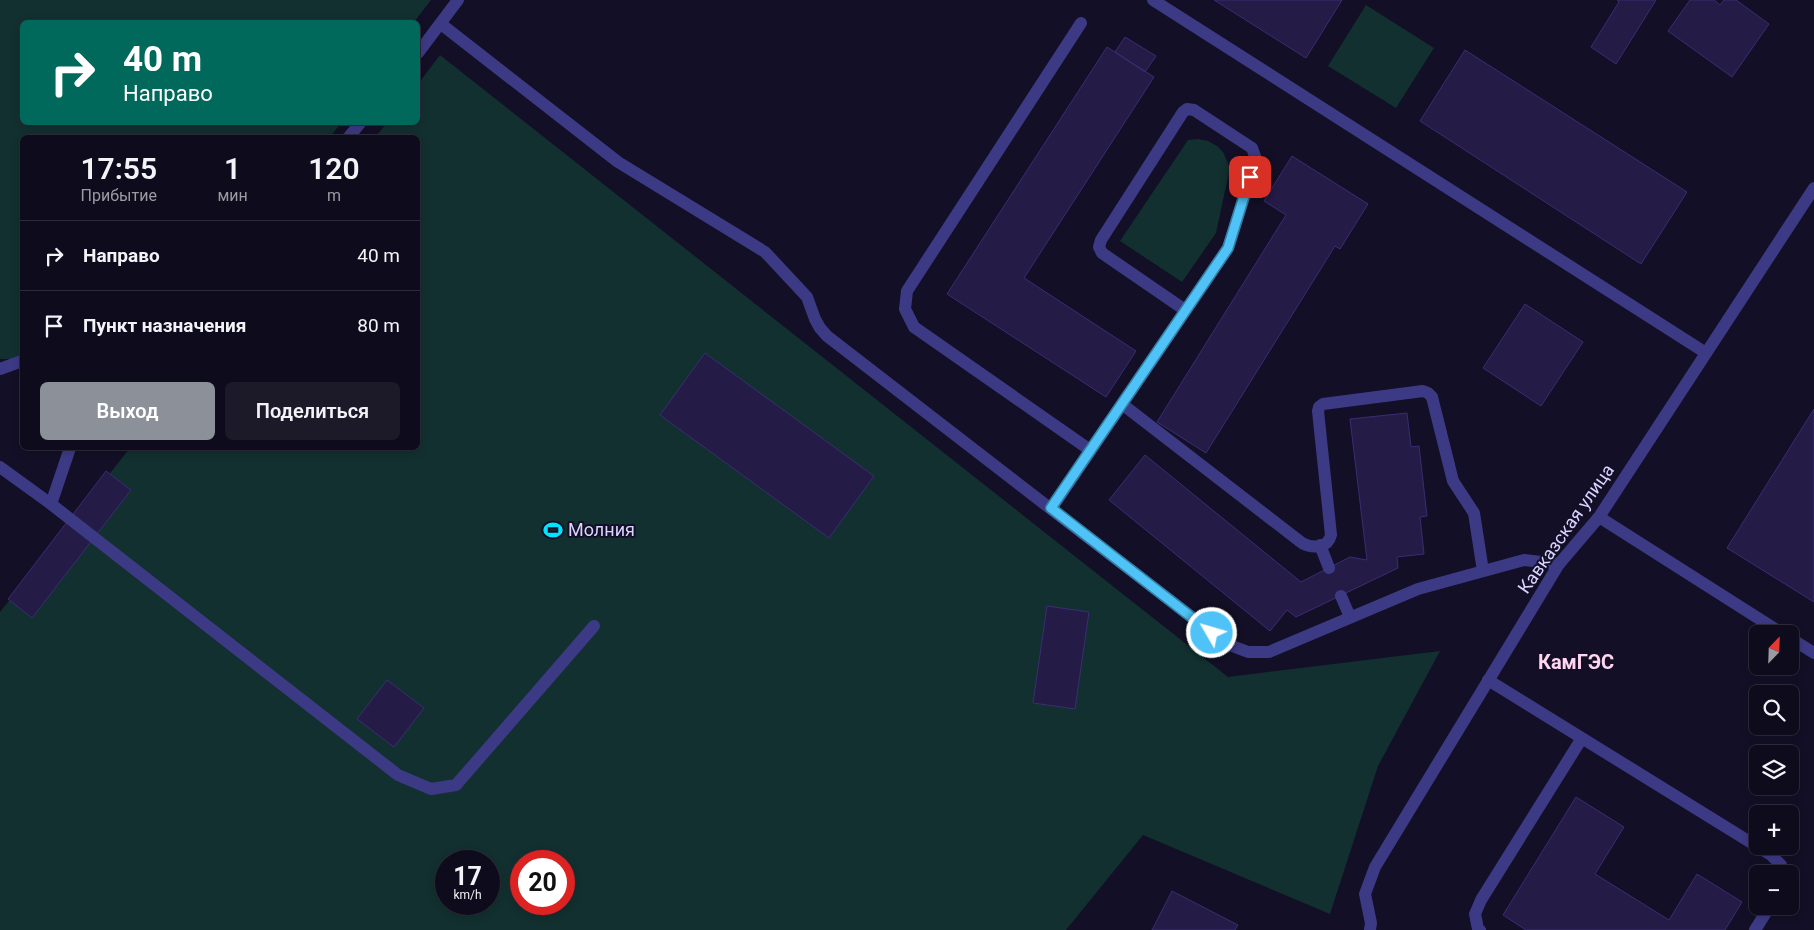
<!DOCTYPE html>
<html lang="ru">
<meta charset="utf-8">
<style>
body{margin:0;font-family:Roboto,sans-serif;background:#1c1929;color:#f1f3f6;height:100vh;display:flex;flex-direction:column;font-size:19px;white-space:nowrap}
*{box-sizing:border-box;margin:0}
p{font-size:16px;color:#9b9ba3}
.icon{flex:none;width:28px;height:28px;fill:none;stroke:currentColor;stroke-width:2;stroke-linecap:round;stroke-linejoin:round}
.map{position:relative;flex:1;overflow:hidden}
.drawer{position:absolute;left:20px;top:135px;width:400px;height:315px;display:flex;flex-direction:column;background:#0e0b1c;border-radius:8px;box-shadow:0 2px 8px #0003,0 0 0 1px #2e2b3b}
.drawer>*{flex:none}
.top-card{position:absolute;left:20px;top:20px;width:400px;height:105px;border-radius:8px;box-shadow:0 2px 8px #0003,0 0 0 1px #2e2b3b;background:#00695c;color:#fff;overflow:hidden}
.needle{width:32px;rotate:23deg}
.fabs{position:absolute;left:1749px;top:625px;display:grid;gap:10px}
.fabs a{display:grid;place-items:center;width:50px;height:50px;border-radius:8px;background:#0e0b1c;box-shadow:0 2px 8px #0003,0 0 0 1px #2e2b3b;font-size:25px}
.speed{position:absolute;left:435px;top:850px;display:flex;gap:10px;font-size:25px;font-weight:700;text-align:center}
.speed>*{display:grid;place-content:center;width:65px;height:65px;border-radius:50%;background:#0e0b1c;box-shadow:0 2px 8px #0003,0 0 0 1px #2e2b3b;line-height:1}
.speed small{font-size:12px;font-weight:400}
.speed .limit{border:8px solid #d22;background:#fff;color:#111}
.pin{position:absolute;display:grid;place-items:center;width:42px;height:42px;color:#fff;margin:-21px;border-radius:10px;box-shadow:0 2px 8px #0006}
.me{position:absolute;width:55px;margin:-28px;rotate:308deg;stroke-linejoin:round;filter:drop-shadow(0 0 4px #0008)}
.turn{display:flex;align-items:center;gap:18px;height:105px;padding:0 20px;font-size:22px}
.turn .icon{width:65px;height:65px;stroke-width:2.5}
.turn b{display:block;font-size:35px;line-height:42px}
.eta{display:flex;justify-content:space-evenly;align-items:center;height:85px;text-align:center}
.eta b{font-size:30px;font-weight:600;line-height:35px}
.action{display:flex;gap:10px;margin-top:auto;padding:10px 20px}
.action a{flex:1;height:58px;border-radius:8px;background:#8c9099;color:#fff;font-size:20px;font-weight:600;line-height:58px;text-align:center}
.action a+a{background:#1c1929;color:#f1f3f6}
ul{padding:0;list-style:none}
li{display:flex;align-items:center;gap:15px;height:70px;padding:0 20px;border-top:1px solid #2e2b3b}
li div{flex:1}
li b{display:block;font-size:19px}
li em{font-style:normal}
.map>svg:first-child{display:block}
</style>
<div class="map">
<svg width="1814" height="930" viewBox="0 0 1814 930">
<rect width="100%" height="100%" fill="#130f26"/>
<!-- green -->
<path fill="#12302f" fill-rule="evenodd" d="M0 0H431L414 22H22V122L341 123 330 137 22 138V359H0Z
M1366 5 1434 48 1396 108 1328 66Z
M440 55 1228 677 1440 651 1378 766 1330 914 1143 835 1066 930H0V612L130 448H418V138L375 137 387 123 418 122V84ZM446 861H489V904H446ZM521 861H564V904H521Z
M1198 139 1208 141 1217 146 1223 152 1230 168 1216 233 1182 282 1120 241 1188 140Z"/>
<!-- building -->
<path fill="#241b47" stroke="#3b2d73" d="M1214 0H1342L1306 58Z
M1617 0H1656L1616 64 1591 47 1619 2Z
M1690 0H1714L1720 5 1724 0H1736L1769 24 1732 77 1668 31Z
M1125 37 1156 56 1145 72 1115 52Z
M1107 47 1154 77 1024 278 1136 351 1106 397 947 294Z
M1465 50 1687 192 1641 264 1420 121Z
M1292 156 1368 204 1340 249 1335 246 1206 453 1157 422 1286 215 1264 201Z
M1525 304 1583 342 1541 406 1483 368Z
M705 353 874 476 829 538 660 415Z
M1814 409V602L1727 548Z
M1407 413 1411 447 1419 446 1427 516 1420 517 1424 554 1397 557 1398 568 1296 617 1287 610 1270 631 1109 500 1145 455 1301 582 1350 557 1367 560 1350 419Z
M106 471 131 490 32 618 8 599Z
M1047 606 1089 612 1075 709 1033 703Z
M387 680 424 708 394 747 357 719Z
M1576 797 1624 827 1595 874 1669 920 1697 874 1742 902 1725 930H1526L1503 915Z
M1172 891 1238 925 1235 930H1152Z"/>
<g fill="none" stroke-linecap="round" stroke-linejoin="round">
<!-- service -->
<path stroke="#3d3a85" stroke-width="12" d="M1153 0 1706 353
M1081 23 907 291 905 309 914 327 1090 450
M441 24 618 162 765 252 807 297 815 319 820 328 827 336 1051 509
M1185 310 1102 253 1099 247 1101 240 1183 112 1187 109 1194 110 1252 148 1256 159 1228 248 1051 509 1227 644 1248 652H1269L1418 589 1524 560 1559 564
M0 369 22 361
M1122 404 1302 543C1313 549 1328 548 1331 535L1318 411 1319 407 1323 404 1423 391 1428 393 1432 397 1453 481 1474 513 1483 571
M70 448 51 504 398 775 431 789 456 785 594 626
M1599 517 1783 634
M1320 545 1329 568
M1341 596 1350 617
M1790 638 1814 653
M1488 680 1771 855 1781 865 1782 874
M1480 930 1478 929 1475 914 1481 900 1582 738
M1755 930 1770 906"/>
<!-- minor -->
<path stroke="#3d3a85" stroke-width="12" d="M418 53 458 0
M348 138 361 122
M0 467 51 504
M1370 930 1371 923 1365 894 1375 867 1559 564 1599 517 1814 188"/>
</g>
<g fill="none" stroke-linecap="round" stroke-linejoin="round">
<!-- route casing -->
<g stroke="#337fa1" stroke-width="12">
<path id="route" d="M1212 633 1051 508 1228 248 1250 177"/>
</g>
<!-- route -->
<use href="#route" stroke="#4fc3f7" stroke-width="9"/>
</g>
<!-- icons -->
<defs>
<g id="stadium-bare" transform="scale(1.5)"><path d="M0-5a6.5 5 0 1 0 0 10a6.5 5 0 1 0 0-10ZM-3.5-1.8h7v3.6h-7Z" fill="#00e5ff" stroke="#130f26" stroke-width="2.5" paint-order="stroke"/></g>
</defs>
<g fill-rule="evenodd">
<use href="#stadium-bare" x="553" y="530"/>
</g>
<g text-anchor="middle" stroke-width="4" stroke-linejoin="round" paint-order="stroke">
<!-- street labels -->
<g font-size="18" fill="#d9d4ff" stroke="#130f26">
<text transform="translate(1566 529) rotate(-55)" y="6">Кавказская улица</text>
</g>
<!-- poi labels -->
<g font-size="18" fill="#d9d4ff" stroke="#130f26" text-anchor="start">
<text x="568" y="536">Молния</text>
</g>
<!-- quarter labels -->
<g font-size="20" font-weight="bold" fill="#ffd6f0" stroke="#130f26">
<text x="1576" y="669">КамГЭС</text>
</g>
</g>
</svg>
<div class="fabs">
<a><svg class="needle" viewBox="-14 -14 28 28"><path d="M0-13l5 13h-10z" fill="#e53935"/><path d="M0 13l5-13h-10z" fill="#9b9ba3"/></svg></a>
<a><svg class="icon" aria-label="search" viewBox="0 0 24 24"><circle cx="10" cy="10" r="6"/><path d="M15 15l6 6"/></svg></a>
<a><svg class="icon" aria-label="layers" viewBox="0 0 24 24"><path d="M12 4l9 5-9 5-9-5zM3 14l9 5 9-5"/></svg></a>
<a>+</a>
<a>−</a>
</div>
<div class="speed"><div>17<small>km/h</small></div><div class="limit">20</div></div>
<div class="pin" style="left:1250px;top:177px;background:#d93025"><svg class="icon" aria-label="arrive" viewBox="0 0 24 24"><path d="M6 21V4h12l-3 4 3 4H6"/></svg></div>
<svg class="me" style="left:1212px;top:633px" viewBox="-20 -20 40 40"><circle r="17" fill="#4fc3f7" stroke="#fff" stroke-width="3"/><path d="M0-11L8 9 0 5-8 9z" fill="#fff"/></svg>
<div class="top-card">
<div class="turn"><svg class="icon" aria-label="right" viewBox="0 0 24 24"><path d="M7 20v-9h11M14 6l5 5-5 5"/></svg><div><b>40 m</b>Направо</div></div>
</div>
<section class="drawer">
<div class="eta">
<div><b>17:55</b><p>Прибытие</p></div>
<div><b>1</b><p>мин</p></div>
<div><b>120</b><p>m</p></div>
</div>
<ul>
<li><svg class="icon" aria-label="right" viewBox="0 0 24 24"><path d="M7 20v-9h11M14 6l5 5-5 5"/></svg><div><b>Направо</b></div><em>40 m</em></li>
<li><svg class="icon" aria-label="arrive" viewBox="0 0 24 24"><path d="M6 21V4h12l-3 4 3 4H6"/></svg><div><b>Пункт назначения</b></div><em>80 m</em></li>
</ul>
<div class="action"><a>Выход</a><a>Поделиться</a></div>
</section>
</div>
